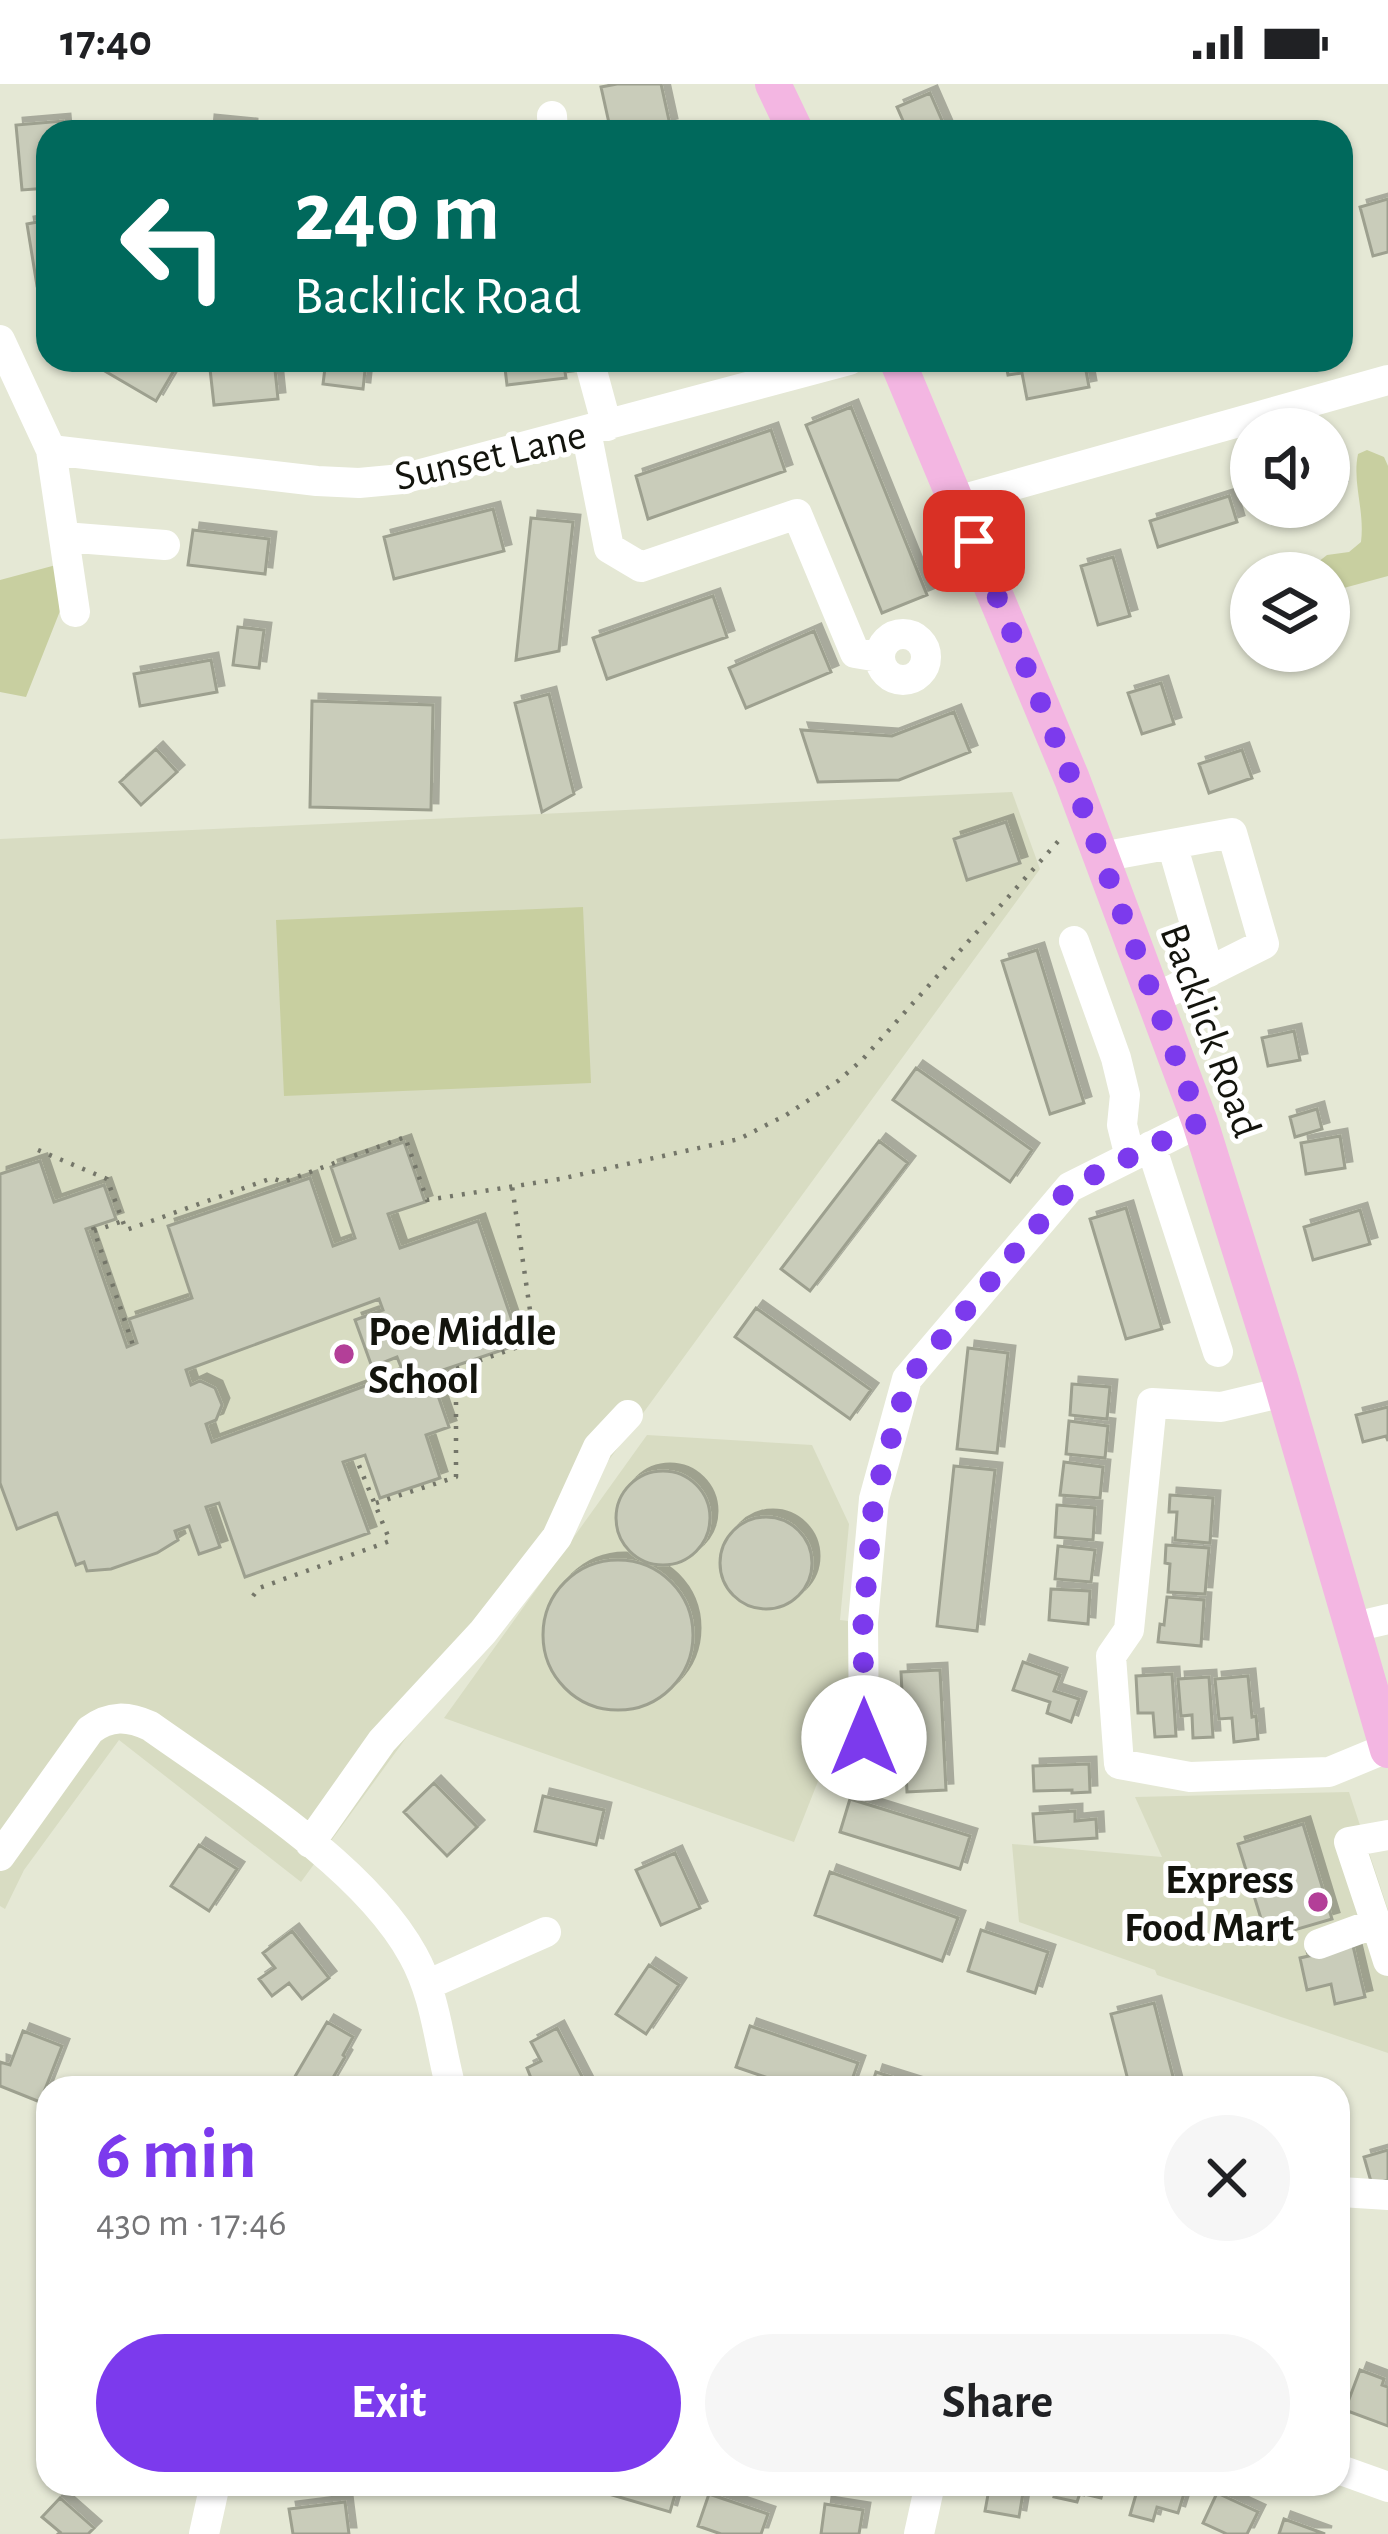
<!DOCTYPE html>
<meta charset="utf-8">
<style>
body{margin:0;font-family:"Alegreya Sans",sans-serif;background:#f6f6f6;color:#202124;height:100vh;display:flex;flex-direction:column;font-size:45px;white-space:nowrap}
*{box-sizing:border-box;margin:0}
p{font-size:39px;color:#757577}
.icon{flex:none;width:66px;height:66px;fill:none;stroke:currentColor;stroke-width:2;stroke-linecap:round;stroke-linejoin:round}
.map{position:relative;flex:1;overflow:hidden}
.drawer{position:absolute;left:36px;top:1992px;width:1314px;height:420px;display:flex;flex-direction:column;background:#fff;border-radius:36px;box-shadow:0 3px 9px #0004}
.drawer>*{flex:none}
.hud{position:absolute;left:36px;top:36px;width:1317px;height:252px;border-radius:36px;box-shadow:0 3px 9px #0004;background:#00695c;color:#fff;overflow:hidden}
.fabs{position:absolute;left:1230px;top:324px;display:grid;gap:24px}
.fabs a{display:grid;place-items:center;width:120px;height:120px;border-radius:50%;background:#fff;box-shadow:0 3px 9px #0004;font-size:60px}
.pin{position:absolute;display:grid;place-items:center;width:102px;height:102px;color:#fff;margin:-51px;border-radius:24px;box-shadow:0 6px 18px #0006}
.me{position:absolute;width:132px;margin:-66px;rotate:0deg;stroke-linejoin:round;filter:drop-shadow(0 0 9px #0008)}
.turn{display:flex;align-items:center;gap:42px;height:252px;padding:0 60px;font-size:54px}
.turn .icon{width:156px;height:156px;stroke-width:2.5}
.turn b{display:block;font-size:84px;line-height:102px}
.round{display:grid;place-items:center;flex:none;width:126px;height:126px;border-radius:63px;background:#f6f6f6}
.summary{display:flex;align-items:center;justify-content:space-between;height:204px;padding:0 60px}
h1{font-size:72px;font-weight:700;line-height:90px;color:#7c3aed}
.action{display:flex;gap:24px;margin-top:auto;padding:24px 60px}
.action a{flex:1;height:138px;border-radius:72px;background:#7c3aed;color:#fff;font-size:48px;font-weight:700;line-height:138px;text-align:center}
.action a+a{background:#f6f6f6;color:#202124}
.status{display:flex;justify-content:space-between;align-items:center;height:84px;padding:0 60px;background:#fff;direction:ltr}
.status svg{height:33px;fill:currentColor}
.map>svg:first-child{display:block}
</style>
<div class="status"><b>17:40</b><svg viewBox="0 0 49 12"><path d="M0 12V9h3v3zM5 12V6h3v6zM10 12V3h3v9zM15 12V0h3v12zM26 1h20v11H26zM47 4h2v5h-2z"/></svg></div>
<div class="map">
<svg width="1388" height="2450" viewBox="0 0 1388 2450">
<defs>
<filter id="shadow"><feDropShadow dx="7" dy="-7" stdDeviation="0" flood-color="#0004"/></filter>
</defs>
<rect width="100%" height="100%" fill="#e5e8d5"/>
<!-- built -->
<path fill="#d8dcc2" d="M1012 708 1040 785 301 1798 119 1656 24 1786 5 1825 0 1822V755Z
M647 1351 812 1361 849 1440 840 1536 857 1538 852 1611 794 1758 444 1634Z
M1349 1708 1388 1826V1969L1157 1891 1155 1886 1019 1838 1012 1760 1162 1773 1135 1713Z"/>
<!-- green -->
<path fill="#c8cfa0" d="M1367 366 1384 373 1388 382V492L1329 508V489H1304L1327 471 1349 468 1361 458C1365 426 1352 399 1358 370Z
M56 481 60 527 26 613 0 608V496Z
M583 823 591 999 284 1012 276 836Z"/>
<!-- building -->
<path fill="#c9ccba" stroke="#9da08f" stroke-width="3" fill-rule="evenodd" filter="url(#shadow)" d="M617 0H661L670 41 639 48H611L601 3Z
M930 9 947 48H908L897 23Z
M63 37 64 48H48V104L22 106 16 41Z
M208 38 250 42V48H207Z
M1388 115V168L1373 172 1360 123Z
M48 136V201L37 202 27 140Z
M86 276H164L176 283 156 317Z
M209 276H274L278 315 214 321Z
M326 276 366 277 363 305 323 300Z
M504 276H563L566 294 507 301Z
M1005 276H1042L1044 282 1084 276 1089 303 1027 315 1022 289 1008 291Z
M851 323 927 511 882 529 806 341Z
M771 346 785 387 648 435 636 392Z
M1329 367 1340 404 1329 407Z
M1229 412 1237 438 1158 463 1150 437Z
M493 425 504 467 394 495 384 453Z
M531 434 573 438 559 567 516 576Z
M193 446 269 455 265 490 188 481Z
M1113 473 1130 532 1098 541 1081 482Z
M713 512 727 553 607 595 593 554Z
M238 543 264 546 259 584 233 581Z
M814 547 831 588 746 624 729 584Z
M211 576 217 608 140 622 134 590Z
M1161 599 1174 640 1142 650 1128 609Z
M549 610 574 710 542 728 515 619Z
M312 617 433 621 431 726 310 723Z
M954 628 970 668 899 696 818 698 801 646 892 652Z
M156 665 177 688 141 721 120 698Z
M1242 666 1252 694 1209 709 1199 680Z
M1006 738 1020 779 967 796 954 755Z
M1037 866 1084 1019 1050 1030 1002 877Z
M1294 947 1300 976 1268 982 1262 954Z
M916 984 1032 1066 1010 1098 893 1016Z
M1317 1025 1322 1045 1295 1053 1290 1033Z
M1340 1052 1345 1084 1306 1090 1301 1059Z
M879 1057 908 1079 810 1207 781 1185Z
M404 1058 425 1118 388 1130 400 1164 478 1137 520 1260 443 1286 449 1302 436 1306 449 1343 426 1351 440 1394 380 1414 365 1371 343 1378 369 1449 245 1493 219 1419 206 1423 220 1463 199 1470 189 1442 175 1447 178 1456 157 1469 111 1485 87 1487 84 1478 76 1481 57 1429 17 1445 0 1399V1090L40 1077 54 1118 104 1101 116 1135 86 1145 127 1263 137 1259 129 1235 192 1214 168 1142 310 1094 333 1162 355 1154 331 1083ZM379 1215 383 1226 355 1236 372 1283 397 1273 403 1288 212 1358 206 1340 216 1336 222 1321 215 1304 200 1297 191 1301 186 1286Z
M1126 1124 1162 1245 1126 1255 1090 1135Z
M1360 1126 1370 1160 1313 1176 1304 1143Z
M756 1224 871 1306 850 1335 735 1253Z
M968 1264 1008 1269 997 1369 957 1365Z
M1072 1300 1110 1303 1107 1335 1070 1331Z
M1388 1323V1357L1386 1352 1363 1358 1356 1331Z
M1069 1337 1108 1342 1105 1374 1066 1370Z
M1064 1378 1103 1383 1100 1414 1060 1411Z
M954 1382 995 1386 977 1547 937 1542Z
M616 1434a47 47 0 1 1 94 0a47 47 0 1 1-94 0Z
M1170 1411 1213 1414 1210 1459 1175 1456 1177 1428H1169Z
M1057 1421 1095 1424 1093 1456 1055 1453Z
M720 1479a46 46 0 1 1 92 0a46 46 0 1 1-92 0Z
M1166 1461 1209 1464 1205 1510 1168 1508 1170 1480 1165 1479Z
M1058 1462 1095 1466 1091 1498 1055 1495Z
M543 1551a75 75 0 1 1 150 0a75 75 0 1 1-150 0Z
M1051 1505 1090 1507 1088 1540 1049 1536Z
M1167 1513 1204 1516 1201 1562 1158 1558 1160 1540 1164 1541Z
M1023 1578 1060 1591 1054 1607 1079 1615 1071 1638 1047 1629 1050 1618 1013 1606Z
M940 1586 946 1706 907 1708 901 1588Z
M1172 1590 1176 1652 1155 1653 1153 1629H1138L1136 1592Z
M1248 1592 1252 1633 1256 1632 1258 1655 1234 1658 1232 1634 1219 1635 1215 1595Z
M1209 1593 1213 1653 1193 1654 1192 1631 1181 1632 1178 1595Z
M1089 1680 1090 1708 1072 1709V1706L1034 1707 1033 1682Z
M434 1699 477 1743 447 1772 404 1728Z
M543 1712 604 1726 596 1761 535 1747Z
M850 1715 970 1752 960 1785 840 1748Z
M1075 1727V1737L1096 1735 1097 1754 1035 1758 1033 1730Z
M1303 1740 1332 1835 1267 1854 1238 1760Z
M199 1761 237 1785 209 1827 171 1802Z
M675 1769 700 1824 661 1841 636 1786Z
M830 1788 958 1834 942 1877 815 1831Z
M981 1846 1048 1868 1035 1909 968 1887Z
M292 1847 329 1894 302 1915 289 1899 272 1912 259 1895 275 1884 263 1869Z
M1353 1862 1365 1913 1335 1920 1331 1900 1307 1906 1300 1874Z
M649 1881 679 1901 646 1950 616 1930Z
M1154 1919 1176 2004H1130L1111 1930Z
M327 1938 353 1953 343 1971 345 1973 327 2004H295L290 2001Z
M750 1942 858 1979 849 2004H797L736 1983Z
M557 1944 588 2004H535L527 1984 541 1977 531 1958Z
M23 1947 62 1962 40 2018 0 2002V1978L10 1981Z
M876 1988 927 2004H871Z
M1388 2066V2096L1372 2101 1364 2073Z
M1360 2286 1384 2295 1382 2301 1388 2303V2342L1345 2326Z
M615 2400H678L670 2428 612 2411Z
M990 2400H1022L1024 2403 1019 2433 985 2427Z
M1058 2400H1105L1101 2414 1080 2409 1077 2418 1054 2413Z
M1139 2400H1187L1178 2429 1157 2423 1153 2437 1130 2431Z
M1217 2409 1258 2428 1247 2450H1227L1203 2439Z
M709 2410 768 2430 761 2450H721L698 2442Z
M60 2414 94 2444 88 2450H58L60 2448 42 2433Z
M345 2418 349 2450H293L289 2425Z
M825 2420 863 2426 859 2450H821Z
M1284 2435 1325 2450H1279Z"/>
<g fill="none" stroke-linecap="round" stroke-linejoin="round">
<!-- path -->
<path stroke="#747669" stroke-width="4.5" stroke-dasharray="3 9" stroke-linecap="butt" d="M38 1066 107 1095 126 1146 272 1094 283 1098 405 1053 427 1116 560 1095 739 1055 786 1031 838 997 862 976 1063 752
M93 1143 133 1261
M94 1147 123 1137
M376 1419 456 1393V1289L458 1284 521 1262 527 1255 532 1240 512 1102
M253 1512 259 1504 390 1457 356 1374"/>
<!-- minor -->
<path stroke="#fff" stroke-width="30" d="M552 32 553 48
M0 256 51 366 317 397 359 399 402 395 849 276
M589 276 607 342
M586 347 609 464 641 483 797 430 855 569 879 573
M51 366 75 528
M957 417 1388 296
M64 453 165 461
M880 573a23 23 0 1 1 46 0a23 23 0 1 1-46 0Z
M1172 760 1209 888
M1101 773 1232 749 1264 860 1154 915
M1074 857 1116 974 1125 1011 1122 1041 1130 1073
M1151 1062 1218 1268
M1284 1308 1221 1323 1152 1319 1129 1546 1111 1572 1119 1680 1190 1693 1329 1688 1387 1664
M1354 1543 1388 1535
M864 1654 863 1538 874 1415 907 1295 1070 1103 1200 1038
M310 1759 382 1657 483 1548 557 1453 598 1363 628 1331
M0 1772 90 1646C110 1631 128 1632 150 1642 233 1701 364 1781 413 1871 436 1912 439 1960 451 2004
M1376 1839 1388 1877
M1319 1860 1376 1839 1349 1758 1388 1751
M427 1901 546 1848
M1341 2108 1388 2111
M1338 2385 1388 2403
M204 2450 215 2400
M919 2450 930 2400"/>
<!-- major -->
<path stroke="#f3b6e2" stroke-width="36" d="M773 0 796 48
M897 276 1072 695 1200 1038 1280 1294 1388 1666"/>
</g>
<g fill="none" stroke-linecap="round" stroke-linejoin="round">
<!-- route -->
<path stroke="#7c3aed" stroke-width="21" stroke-dasharray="0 37.8" d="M864 1654 863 1538 874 1415 908 1295 1070 1103 1200 1038 1072 695 974 457"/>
</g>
<!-- markers -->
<g fill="#b33f98" stroke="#fff" stroke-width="4.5">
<circle cx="344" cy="1270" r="12"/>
<circle cx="1318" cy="1818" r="12"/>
</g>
<g text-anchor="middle" stroke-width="10" stroke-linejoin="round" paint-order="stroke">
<!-- street labels -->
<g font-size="42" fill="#13140d" stroke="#fff">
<text transform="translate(490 370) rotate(-13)" y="15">Sunset Lane</text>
<text transform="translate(1212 946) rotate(70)" y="15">Backlick Road</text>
</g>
<!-- poi labels -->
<g font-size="42" font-weight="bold" fill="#13140d" stroke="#fff" text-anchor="start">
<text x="368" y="1261">Poe Middle<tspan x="368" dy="48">School</tspan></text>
<text x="1294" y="1809" text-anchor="end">Express<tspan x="1294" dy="48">Food Mart</tspan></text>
</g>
</g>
</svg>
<div class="fabs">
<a><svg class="icon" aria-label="sound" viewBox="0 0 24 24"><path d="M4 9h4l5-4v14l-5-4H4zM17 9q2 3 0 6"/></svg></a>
<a><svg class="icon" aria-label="layers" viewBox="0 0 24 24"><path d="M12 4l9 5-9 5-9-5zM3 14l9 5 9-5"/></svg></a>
</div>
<div class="pin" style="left:974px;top:457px;background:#d93025"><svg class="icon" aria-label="arrive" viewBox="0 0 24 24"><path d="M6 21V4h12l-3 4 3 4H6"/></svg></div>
<svg class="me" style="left:864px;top:1654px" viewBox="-20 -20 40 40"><circle r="19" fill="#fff"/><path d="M0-13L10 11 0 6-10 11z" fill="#7c3aed"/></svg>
<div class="hud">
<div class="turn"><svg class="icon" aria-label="left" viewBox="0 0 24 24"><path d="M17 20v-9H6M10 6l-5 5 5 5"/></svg><div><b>240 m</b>Backlick Road</div></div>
</div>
<section class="drawer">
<div class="summary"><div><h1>6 min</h1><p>430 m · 17:46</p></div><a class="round"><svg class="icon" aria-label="close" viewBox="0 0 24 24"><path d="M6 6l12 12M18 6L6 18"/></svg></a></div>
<div class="action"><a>Exit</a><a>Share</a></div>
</section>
</div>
